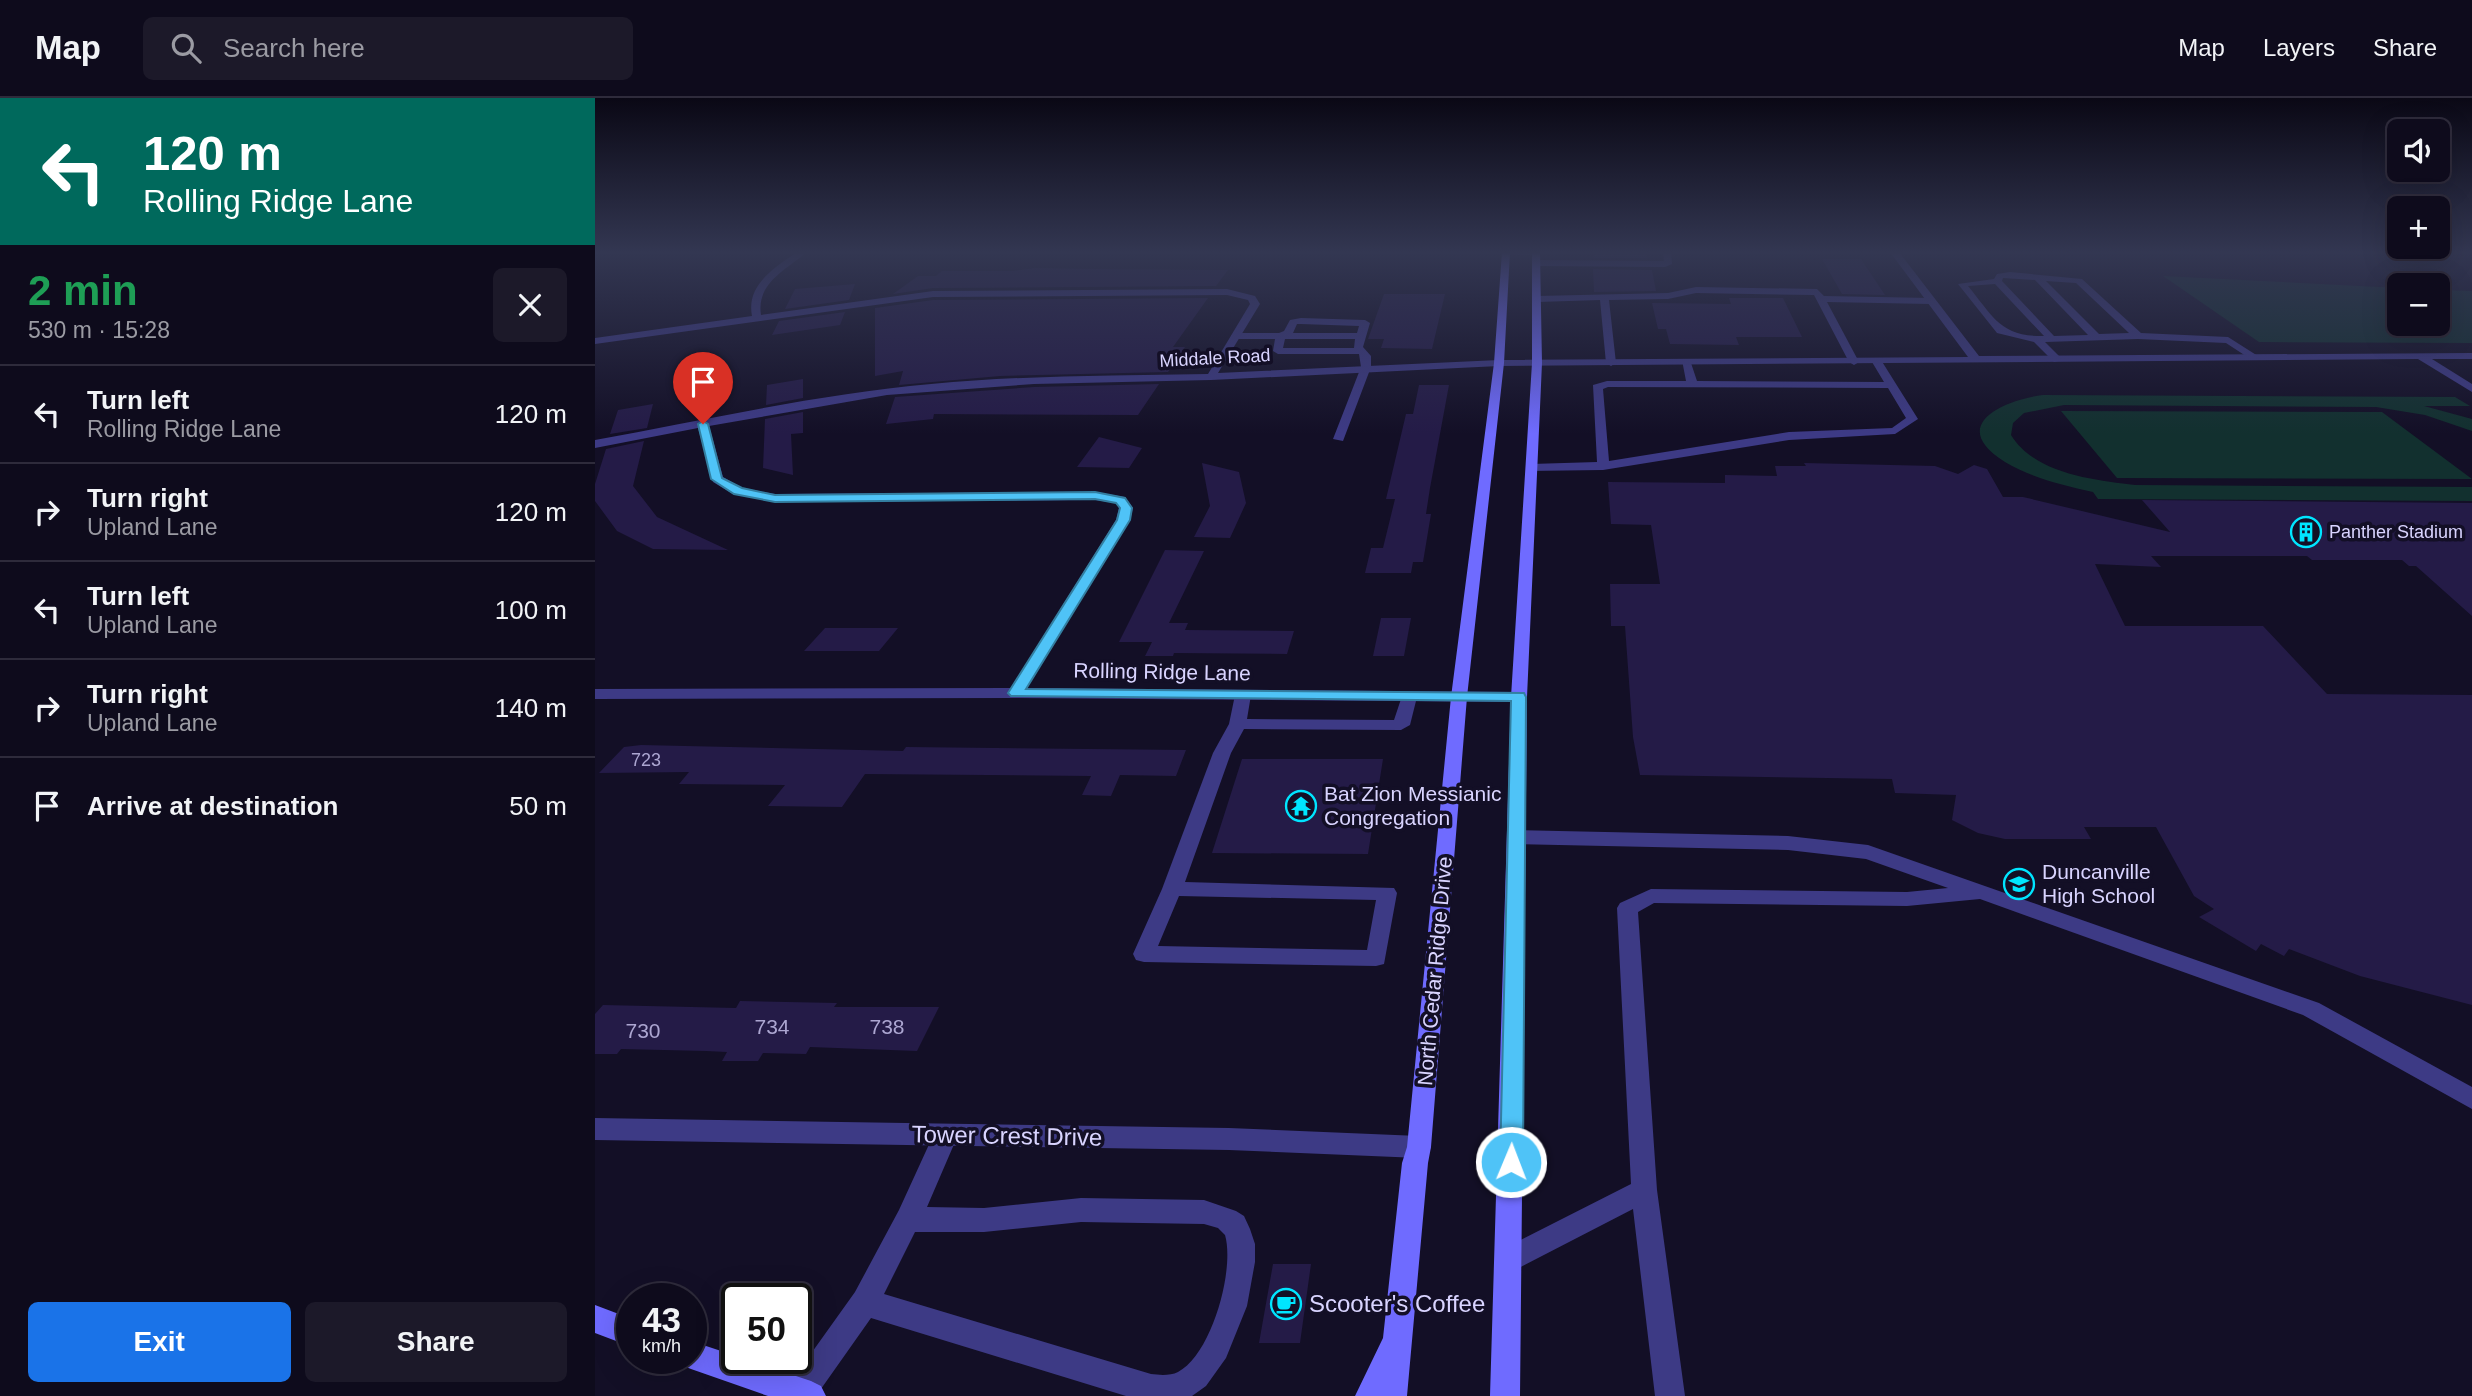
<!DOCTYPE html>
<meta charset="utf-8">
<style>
body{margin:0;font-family:Arial,sans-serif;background:#1c1929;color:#f1f3f6;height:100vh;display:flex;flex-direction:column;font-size:26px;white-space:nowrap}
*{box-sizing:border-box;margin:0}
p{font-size:23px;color:#9b9ba3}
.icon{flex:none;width:38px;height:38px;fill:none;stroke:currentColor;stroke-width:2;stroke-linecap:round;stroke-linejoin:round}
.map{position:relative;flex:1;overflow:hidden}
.details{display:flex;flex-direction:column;background:#0e0b1c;width:595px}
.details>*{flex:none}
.hud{background:#00695c;color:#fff;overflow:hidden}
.tools{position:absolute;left:1792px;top:21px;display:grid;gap:14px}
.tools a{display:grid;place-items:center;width:63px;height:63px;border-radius:10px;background:#0e0b1c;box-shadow:0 7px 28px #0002,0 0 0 2px #2e2b3b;font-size:35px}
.speed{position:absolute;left:21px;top:1185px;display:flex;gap:14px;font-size:35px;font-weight:700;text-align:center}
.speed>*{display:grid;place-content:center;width:91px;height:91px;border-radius:50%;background:#0e0b1c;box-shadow:0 7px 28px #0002,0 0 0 2px #2e2b3b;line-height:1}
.speed small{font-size:18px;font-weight:400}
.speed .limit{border:4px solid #111;border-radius:10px;background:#fff;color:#111}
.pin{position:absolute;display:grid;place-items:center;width:60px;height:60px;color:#fff;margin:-72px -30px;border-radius:50% 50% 50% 0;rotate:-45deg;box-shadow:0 0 7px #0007}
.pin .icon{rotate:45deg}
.me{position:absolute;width:77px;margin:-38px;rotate:1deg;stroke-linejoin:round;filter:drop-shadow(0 0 5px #0008)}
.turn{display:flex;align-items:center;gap:24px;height:147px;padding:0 28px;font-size:32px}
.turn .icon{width:91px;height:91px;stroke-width:2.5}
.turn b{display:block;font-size:49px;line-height:60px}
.round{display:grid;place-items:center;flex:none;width:74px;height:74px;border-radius:10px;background:#1c1929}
.overview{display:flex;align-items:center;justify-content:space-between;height:119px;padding:0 28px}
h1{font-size:42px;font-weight:800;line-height:52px;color:#1e9e55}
.primary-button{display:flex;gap:14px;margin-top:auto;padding:14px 28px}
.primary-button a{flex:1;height:80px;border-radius:10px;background:#1a73e8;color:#fff;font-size:28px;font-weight:800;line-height:80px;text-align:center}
.primary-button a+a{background:#1c1929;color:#f1f3f6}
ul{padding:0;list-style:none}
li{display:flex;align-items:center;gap:21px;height:98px;padding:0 28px;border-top:2px solid #2e2b3b}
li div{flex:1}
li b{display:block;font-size:26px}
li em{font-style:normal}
header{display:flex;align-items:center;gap:42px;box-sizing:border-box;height:98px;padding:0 35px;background:#0e0b1c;border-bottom:2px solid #2e2b3b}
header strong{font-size:33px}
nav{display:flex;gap:38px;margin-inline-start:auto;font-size:24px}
.search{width:490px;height:63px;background:#1c1929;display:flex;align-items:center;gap:18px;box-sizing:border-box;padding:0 24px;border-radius:10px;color:#9b9ba3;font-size:26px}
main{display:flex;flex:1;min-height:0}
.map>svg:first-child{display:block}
</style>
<header>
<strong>Map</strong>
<div class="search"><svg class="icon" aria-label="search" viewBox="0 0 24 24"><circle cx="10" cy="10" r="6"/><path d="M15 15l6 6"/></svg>Search here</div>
<nav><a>Map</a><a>Layers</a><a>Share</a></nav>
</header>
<main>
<section class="details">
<div class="hud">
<div class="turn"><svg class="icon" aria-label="left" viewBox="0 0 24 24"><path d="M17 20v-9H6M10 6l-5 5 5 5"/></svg><div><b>120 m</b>Rolling Ridge Lane</div></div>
</div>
<div class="overview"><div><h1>2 min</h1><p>530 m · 15:28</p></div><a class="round"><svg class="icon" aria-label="close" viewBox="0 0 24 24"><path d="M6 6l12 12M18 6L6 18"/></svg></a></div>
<ul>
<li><svg class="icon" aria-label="left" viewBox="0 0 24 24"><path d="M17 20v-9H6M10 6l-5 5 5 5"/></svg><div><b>Turn left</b><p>Rolling Ridge Lane</p></div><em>120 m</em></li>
<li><svg class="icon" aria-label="right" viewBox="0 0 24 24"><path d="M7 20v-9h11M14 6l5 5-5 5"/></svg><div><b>Turn right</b><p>Upland Lane</p></div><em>120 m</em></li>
<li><svg class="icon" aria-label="left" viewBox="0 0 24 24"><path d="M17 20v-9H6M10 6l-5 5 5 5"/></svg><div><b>Turn left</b><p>Upland Lane</p></div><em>100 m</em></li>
<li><svg class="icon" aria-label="right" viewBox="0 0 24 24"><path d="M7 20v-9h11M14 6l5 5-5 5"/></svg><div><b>Turn right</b><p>Upland Lane</p></div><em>140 m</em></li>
<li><svg class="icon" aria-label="arrive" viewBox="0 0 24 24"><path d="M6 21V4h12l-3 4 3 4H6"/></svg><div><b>Arrive at destination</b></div><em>50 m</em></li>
</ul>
<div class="primary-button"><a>Exit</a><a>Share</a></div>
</section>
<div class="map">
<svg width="1877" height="1298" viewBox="0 0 1877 1298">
<rect width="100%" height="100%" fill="#130f26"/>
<!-- green -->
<path fill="#12302f" d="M1568 178 1804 190V226H1843V192L1877 193V245L1664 244Z
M1448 297 1860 299 1875 308H1829L1877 321V333L1830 317 1781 309 1469 307 1429 315 1418 325 1416 337C1440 376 1499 382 1540 387L1877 389V403L1503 401 1498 394C1467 387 1437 380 1410 364 1351 327 1409 302 1448 297Z
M1466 313 1787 314 1877 381 1522 380Z"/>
<!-- building -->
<path fill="#241b47" d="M998 154H1051L1052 160H999Z
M1227 161H1266L1290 197 1247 196Z
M440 170 502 171 633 172 621 188 338 190 298 196 323 178H341L347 173H418Z
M998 171 1057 172 1061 193 999 194Z
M260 186 254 202 190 211 200 191Z
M789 196H850L837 251 786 250 789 241H773Z
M613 200 578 249H590L573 274 405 278 304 287 308 273 280 278V210L338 202Z
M1134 200H1188L1207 239H1141L1144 247 1075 246 1071 231H1063L1057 205 1136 206Z
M250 214 245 227 177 237 184 223Z
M208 281V300L171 307 172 287Z
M564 286 543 317 339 316 338 321 291 326 300 299 439 289Z
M824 287H854L835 390 831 416H836L828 464H818L816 475H770L776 450H788L800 401H791L811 316H818Z
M58 306 52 330 15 336 23 312Z
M208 314V335L196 336 198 377 168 370 170 321Z
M504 339 547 350 534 370 482 369Z
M49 343 38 388 62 419 133 452 58 451 22 433 0 403V386L11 351Z
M607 365 644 374 651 405 635 440 599 439 615 408Z
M1209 365 1340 368 1363 376 1379 367 1392 371 1408 399H1428L1575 434 1547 402 1877 405V518L1821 468H1814L1807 462H1717L1712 458H1556L1566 469 1500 466 1530 528H1668L1732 596 1877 597V907L1765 878 1694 851 1689 858 1666 846 1661 853 1604 819 1619 811 1599 798 1561 729H1489L1496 741H1410L1383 735 1357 722 1361 697 1300 695 1297 681 1045 677 1038 639 1030 528H1016L1015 486H1065L1056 427 1016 426 1013 384 1130 385V377L1182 378 1180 368H1211Z
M570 452 609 453 574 525H593L590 532 699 533 692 556 579 555 578 558H550L557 544H524Z
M786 520H816L809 558H778Z
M230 530H303L284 553H209Z
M46 647 308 653 311 649 591 652 581 678 525 677 516 698 487 697 496 678 270 676 247 709 173 708 190 687 84 686 94 674 4 675 29 649Z
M647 661H788L773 756 617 755Z
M145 903 242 905 239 909H344L322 953 215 949 211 956 168 955 163 963H127L132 954 111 953 26 951 22 956H0V916L8 907 141 910Z
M678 1166H716L705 1245H664Z"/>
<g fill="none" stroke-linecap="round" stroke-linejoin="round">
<!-- service -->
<path fill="#3d3a85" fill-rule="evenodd" d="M1068 154H1076L1077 166 1070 169 941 168 937 165 941 162 1069 163Z
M1415 174 1487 181 1546 235 1633 239 1666 260 1657 262 1631 245 1543 241 1450 244 1468 262 1459 264 1439 244 1402 235 1363 186 1399 181 1402 176ZM1408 180 1440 182 1493 237 1459 238 1407 183ZM1451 183 1481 185 1534 235 1504 236ZM1400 186 1449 238C1405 239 1398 218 1373 188Z
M1101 189 1222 191 1229 198 1336 200 1341 203 1336 206 1232 204 1264 264 1259 267 1254 264 1219 197 1101 195 1073 201 1014 202 1021 265 1016 268 1011 265 1005 202 942 204 937 201 942 198 1073 195Z
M706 220 770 222 775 225 768 249 776 258V269L748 343 738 341 766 269 764 256H683L678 253 680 241H641L636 238 641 235H684L689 233 695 222ZM702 226H706L764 228 762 235H698ZM690 241H760L759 250H688Z
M1087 262H1095L1102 283 1289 284 1277 264 1286 262 1323 321 1300 336 1194 342 1008 372 932 373V367L936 366 1002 364 998 287 1012 283H1091ZM1013 289 1293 290 1311 320 1297 330 1194 334 1014 363 1008 291Z
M648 592 656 597 652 621 799 622 808 595H820L822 599 815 627 806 632 649 631 636 655 590 784 799 790 802 795 789 866 781 868 549 864 541 862 538 856 567 791 618 655 634 626 640 597ZM584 798 781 802 772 852 563 848Z
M922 732 1193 738 1273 747 1724 905 1877 989V1011L1708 917 1385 801 1312 808 1059 805 1043 814 1062 1092 1090 1298H1060L1038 1111 914 1175 904 1171 900 1162 904 1153 1036 1086 1022 810 1025 805 1056 791 1312 794 1353 790 1271 761 1193 752 922 746 915 744 912 739 915 734Z
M351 1026 360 1029 363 1037 332 1109 389 1110 486 1100 609 1102 641 1113 649 1118 655 1131 660 1146V1164L652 1208 631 1260 611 1288 597 1298H531L276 1220 221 1298H191L195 1285 260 1194 304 1112 342 1029ZM486 1124 609 1126 623 1130 630 1137C640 1171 617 1256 583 1274 575 1278 564 1277 556 1276L289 1196 320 1134H389Z"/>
<!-- minor -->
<path fill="#3d3a85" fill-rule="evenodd" d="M202 154H212C191 172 161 185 166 217L338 193 632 191 660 198 665 206 623 275 904 262 1373 259 1295 154H1304L1384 258 1877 255V261H1837L1877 286V294L1823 261 904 268 616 282 439 286 292 297 114 328 128 379 147 390 180 396 500 394 530 399 538 410 535 422 432 590 924 594 932 599 924 604 421 600 0 601V591L416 590 521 422 524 410 521 405 500 402 180 404 138 396 118 384 103 330 0 350V342C111 322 223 296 336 286 428 277 520 278 613 276L655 206 653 202 632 197 338 199 0 246V240L157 218C151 187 179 170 202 154Z
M786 154H945V155L941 157Z
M0 1020 634 1030 824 1038 833 1041 836 1049 833 1057 824 1060 634 1052 0 1042Z"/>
<!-- secondary -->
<path fill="#6f6bff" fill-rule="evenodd" d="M907 154H915L909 265 872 599 836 1049 833 1065 812 1298H760L788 1240 807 1065 812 1049 856 599 899 265Z
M937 154H945L947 265 932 599 925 1298H895L916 599 937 265Z
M0 1207 37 1221V1249L0 1235Z
M96 1243 216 1283 226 1288 231 1298H173L96 1271 86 1267 83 1260H96Z"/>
</g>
<!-- sky -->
<linearGradient id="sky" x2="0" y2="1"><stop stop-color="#0a0815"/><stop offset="0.46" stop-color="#333752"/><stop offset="1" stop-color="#333752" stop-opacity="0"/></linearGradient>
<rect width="1877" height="336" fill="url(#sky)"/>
<!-- route -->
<path fill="#4fc3f7" stroke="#337fa1" stroke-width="2" d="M108 323 113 326 127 380 147 390 180 397 500 394 530 400 537 410 535 422 431 591 929 595 931 599 928 1064 924 1072 916 1075 908 1072 905 1064 916 603 416 598 413 595 522 422 525 410 521 405 500 401 180 404 139 396 116 381 103 326Z"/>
<!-- icons -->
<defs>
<g id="building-ring" transform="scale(1.575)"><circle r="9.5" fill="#130f26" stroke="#00e5ff" stroke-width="1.5"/><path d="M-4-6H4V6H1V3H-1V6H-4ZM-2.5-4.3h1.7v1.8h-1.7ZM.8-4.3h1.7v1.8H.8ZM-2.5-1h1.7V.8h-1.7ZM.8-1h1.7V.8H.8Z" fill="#00e5ff"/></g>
<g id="temple-ring" transform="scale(1.575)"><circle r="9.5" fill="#130f26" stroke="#00e5ff" stroke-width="1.5"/><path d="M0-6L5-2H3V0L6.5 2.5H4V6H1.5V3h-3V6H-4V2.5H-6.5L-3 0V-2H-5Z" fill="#00e5ff"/></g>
<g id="school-ring" transform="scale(1.575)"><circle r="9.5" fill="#130f26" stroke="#00e5ff" stroke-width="1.5"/><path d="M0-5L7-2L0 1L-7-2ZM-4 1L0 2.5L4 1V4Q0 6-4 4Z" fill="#00e5ff"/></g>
<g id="cafe-ring" transform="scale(1.575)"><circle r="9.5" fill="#130f26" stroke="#00e5ff" stroke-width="1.5"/><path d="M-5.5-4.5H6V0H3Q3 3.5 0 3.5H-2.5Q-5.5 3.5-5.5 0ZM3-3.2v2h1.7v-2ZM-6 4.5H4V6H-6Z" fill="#00e5ff"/></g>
</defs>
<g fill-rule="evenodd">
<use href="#building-ring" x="1711" y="434"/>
<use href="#temple-ring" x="706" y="708"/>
<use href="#school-ring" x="1424" y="786"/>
<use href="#cafe-ring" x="691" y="1206"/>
</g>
<g text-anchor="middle" stroke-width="7" stroke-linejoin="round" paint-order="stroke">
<!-- far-street labels -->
<g font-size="18" fill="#d9d4ff" stroke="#130f26">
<text transform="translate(620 260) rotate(-3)" y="6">Middale Road</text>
</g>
<!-- far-poi labels -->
<g font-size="18" fill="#d9d4ff" stroke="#130f26" text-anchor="start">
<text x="1734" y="440">Panther Stadium</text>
</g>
<!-- number labels -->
<g font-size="18" fill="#aca6d1">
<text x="51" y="668">723</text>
</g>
<!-- street labels -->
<g font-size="21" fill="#d9d4ff" stroke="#130f26">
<text transform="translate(567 574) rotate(1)" y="7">Rolling Ridge Lane</text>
<text transform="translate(840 873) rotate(-85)" y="7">North Cedar Ridge Drive</text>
</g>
<!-- poi labels -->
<g font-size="21" fill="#d9d4ff" stroke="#130f26" text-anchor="start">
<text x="729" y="703">Bat Zion Messianic<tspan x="729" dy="24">Congregation</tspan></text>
<text x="1447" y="781">Duncanville<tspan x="1447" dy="24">High School</tspan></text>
</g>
<!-- near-number labels -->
<g font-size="21" fill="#aca6d1">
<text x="177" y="936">734</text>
<text x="292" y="936">738</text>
<text x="48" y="940">730</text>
</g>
<!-- near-street labels -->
<g font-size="24" fill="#d9d4ff" stroke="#130f26">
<text transform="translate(412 1038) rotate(1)" y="8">Tower Crest Drive</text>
</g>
<!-- near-poi labels -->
<g font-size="24" fill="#d9d4ff" stroke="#130f26" text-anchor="start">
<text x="714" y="1214">Scooter's Coffee</text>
</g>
</g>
</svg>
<div class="tools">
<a><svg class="icon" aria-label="sound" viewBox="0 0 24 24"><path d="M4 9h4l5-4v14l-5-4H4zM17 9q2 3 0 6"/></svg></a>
<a>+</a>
<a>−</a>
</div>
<div class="speed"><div>43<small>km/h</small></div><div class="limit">50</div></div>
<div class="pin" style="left:108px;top:326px;background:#d93025"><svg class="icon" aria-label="arrive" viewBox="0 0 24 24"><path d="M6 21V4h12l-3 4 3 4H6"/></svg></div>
<svg class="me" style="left:916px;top:1064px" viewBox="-20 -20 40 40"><circle r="17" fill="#4fc3f7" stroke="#fff" stroke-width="3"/><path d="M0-11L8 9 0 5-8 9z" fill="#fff"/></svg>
</div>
</main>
